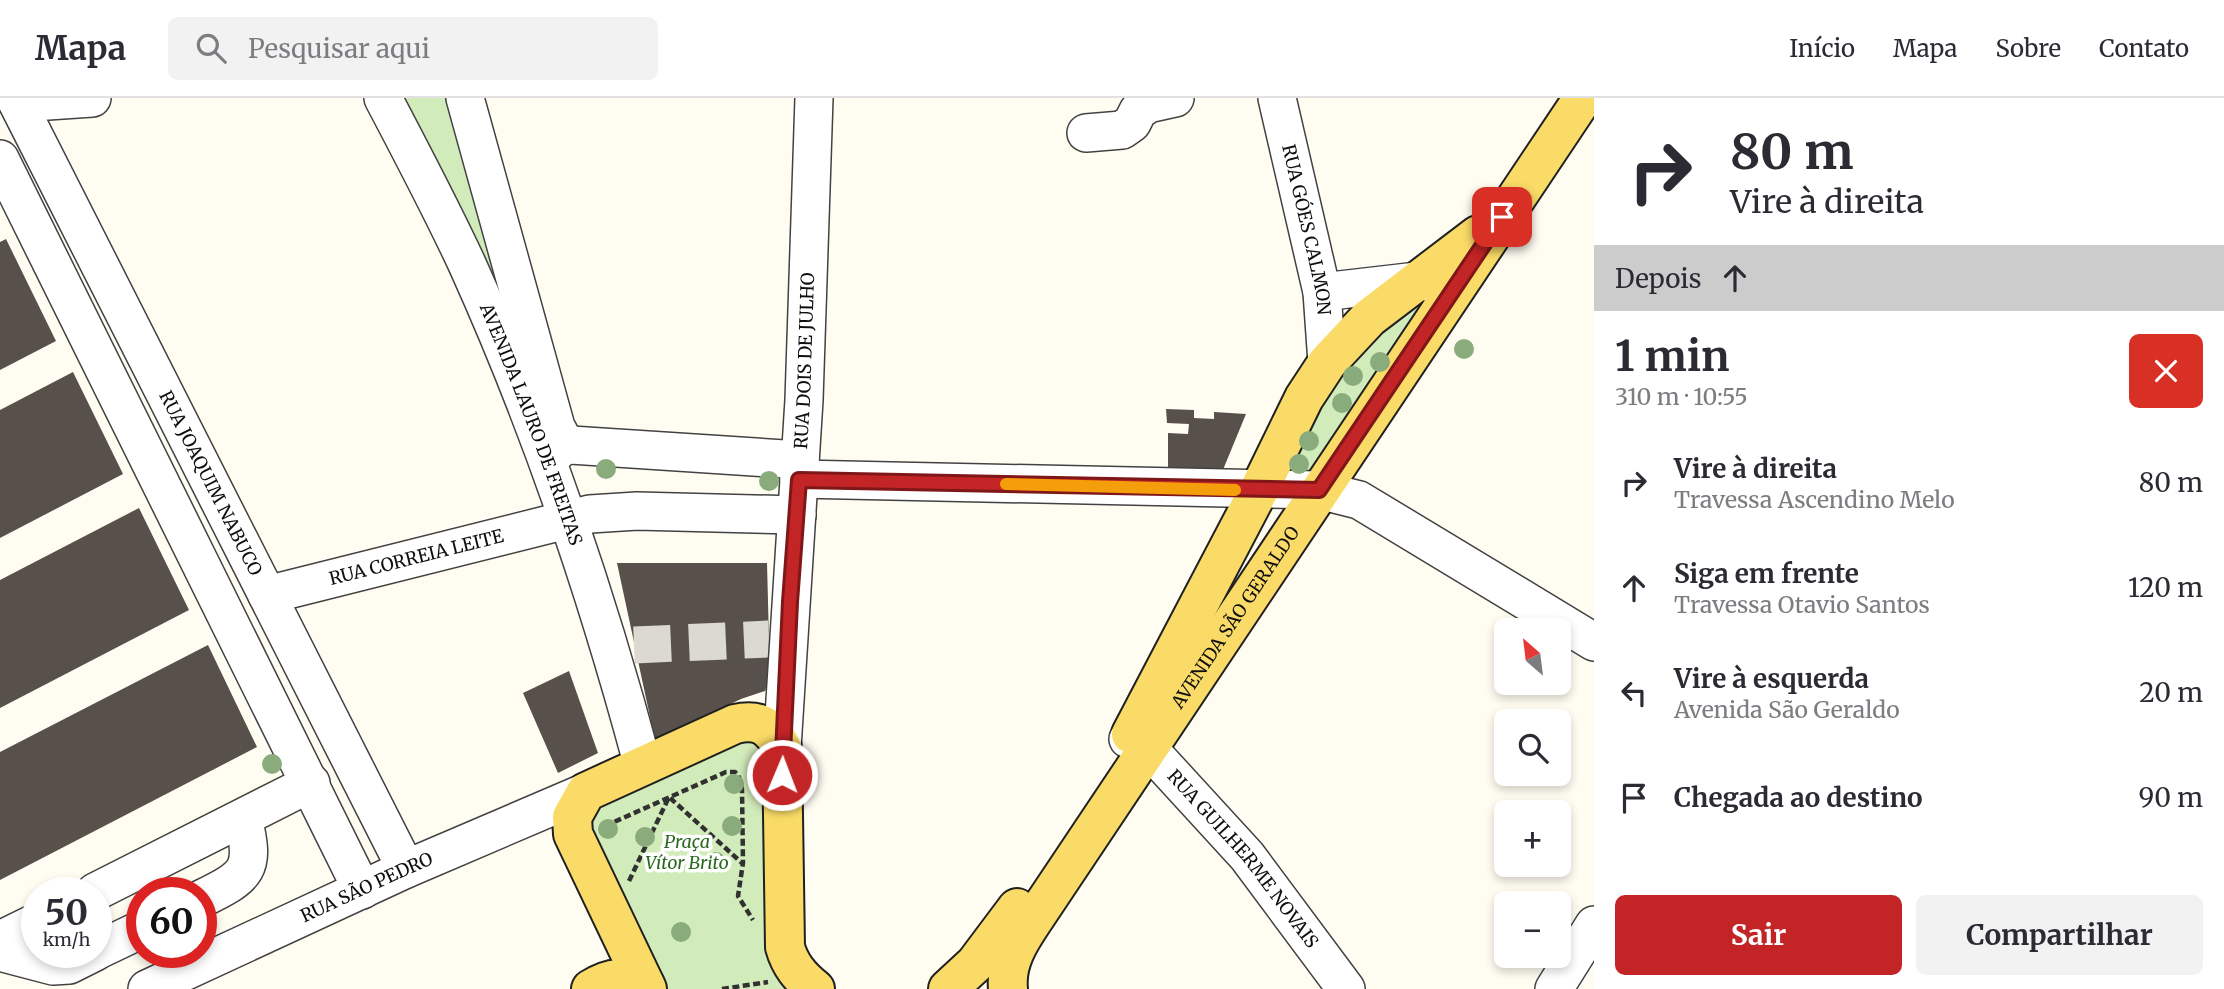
<!DOCTYPE html>
<html lang="pt">
<meta charset="utf-8">
<style>
body{margin:0;font-family:Merriweather,serif;background:#f2f2f3;color:#2b2b33;height:100vh;display:flex;flex-direction:column;font-size:26px;white-space:nowrap}
*{box-sizing:border-box;margin:0}
p{font-size:23px;color:#7c7c81}
.icon{flex:none;width:38px;height:38px;fill:none;stroke:currentColor;stroke-width:2;stroke-linecap:round;stroke-linejoin:round}
.map{position:relative;flex:1;overflow:hidden}
.side{display:flex;flex-direction:column;background:#fff;width:630px}
.side>*{flex:none}
.guide{background:#fff;color:#2b2b33;overflow:hidden}
.needle{width:46px;rotate:332deg}
.fabs{position:absolute;left:1494px;top:520px;display:grid;gap:14px}
.fabs a{display:grid;place-items:center;width:77px;height:77px;border-radius:10px;background:#fff;box-shadow:0 4px 10px #0003;font-size:35px}
.speed{position:absolute;left:21px;top:779px;display:flex;gap:14px;font-size:35px;font-weight:700;text-align:center}
.speed>*{display:grid;place-content:center;width:91px;height:91px;border-radius:50%;background:#fff;box-shadow:0 4px 10px #0003;line-height:1}
.speed small{font-size:18px;font-weight:400}
.speed .limit{border:10px solid #d22;background:#fff;color:#111}
.pin{position:absolute;display:grid;place-items:center;width:60px;height:60px;color:#fff;margin:-30px;border-radius:14px;box-shadow:0 4px 10px #0006}
.me{position:absolute;width:77px;margin:-38px;rotate:1deg;stroke-linejoin:round;filter:drop-shadow(0 0 5px #0008)}
.turn{display:flex;align-items:center;gap:24px;height:147px;padding:0 21px;font-size:32px}
.turn .icon{width:91px;height:91px;stroke-width:2.5}
.turn b{display:block;font-size:49px;line-height:60px}
.then{display:flex;align-items:center;height:66px;padding:0 21px;background:#0003;gap:14px;font-size:26px}
.round{display:grid;place-items:center;flex:none;width:74px;height:74px;border-radius:10px;background:#f2f2f3}
.headline{display:flex;align-items:center;justify-content:space-between;height:119px;padding:0 21px}
h1{font-size:42px;font-weight:700;line-height:52px}
.action{display:flex;gap:14px;margin-top:auto;padding:14px 21px}
.action a{flex:1;height:80px;border-radius:10px;background:#c32426;color:#fff;font-size:28px;font-weight:700;line-height:80px;text-align:center}
.action a+a{background:#f2f2f3;color:#2b2b33}
ul{padding:0;list-style:none}
li{display:flex;align-items:center;gap:21px;height:105px;padding:0 21px}
li div{flex:1}
li b{display:block;font-size:26px}
li em{font-style:normal}
header{display:flex;align-items:center;gap:42px;box-sizing:border-box;height:98px;padding:0 35px;background:#fff;border-bottom:2px solid #e1e1e2}
header strong{font-size:33px}
nav{display:flex;gap:38px;margin-inline-start:auto;font-size:24px}
.search{width:490px;height:63px;background:#f2f2f3;display:flex;align-items:center;gap:18px;box-sizing:border-box;padding:0 24px;border-radius:10px;color:#7c7c81;font-size:26px}
main{display:flex;flex:1;min-height:0}
.map>svg:first-child{display:block}
</style>
<header>
<strong>Mapa</strong>
<div class="search"><svg class="icon" aria-label="search" viewBox="0 0 24 24"><circle cx="10" cy="10" r="6"/><path d="M15 15l6 6"/></svg>Pesquisar aqui</div>
<nav><a>Início</a><a>Mapa</a><a>Sobre</a><a>Contato</a></nav>
</header>
<main>
<div class="map">
<svg width="1594" height="891" viewBox="0 0 1594 891">
<rect width="100%" height="100%" fill="#fffdf2"/>
<!-- green -->
<path fill="#d2ebba" d="M397 0H461L506 182 486 177Z
M1442 191 1319 392H1259L1369 220Z
M765 628 783 827 815 891H647L577 708Z"/>
<!-- building -->
<path fill="#58514b" d="M6 141 56 243 0 272V144Z
M73 274 123 376 0 440V312Z
M1166 311 1194 312V320L1214 321V314L1246 316 1220 379 1168 378V335L1188 336 1189 326 1167 325Z
M139 410 189 512 0 610V482Z
M617 465H767L770 580 765 593 741 601 655 642Z
M208 547 257 649 0 782V654Z
M569 573 598 655 558 675 523 595Z"/>
<g fill="none" stroke-linecap="round" stroke-linejoin="round">
<!-- minor-tunnel -->
<path stroke="#dbd9d0" stroke-width="37" stroke-dasharray="37 18" stroke-linecap="butt" d="M634 547 769 541"/>
<!-- minor casing -->
<g stroke="#424242" stroke-width="40">
<g id="minor">
<path id="s1" d="M15 0 406 771"/>
<path id="s2" d="M383 0C412 55 441 110 467 166 539 325 598 500 643 668"/>
<path d="M465 0 556 329 564 344 571 347"/>
<path id="s3" d="M1277 0 1322 194 1327 265"/>
<path d="M18 5 92 0"/>
<path d="M1086 35 1122 32 1132 25 1138 13 1148 6 1175 0"/>
<path d="M0 61 362 792"/>
<path d="M1322 194 1417 183 1429 184"/>
<path d="M550 360 562 349 571 347 800 362"/>
<path d="M799 381 1319 392 1359 402 1594 544"/>
<path id="s4" d="M267 497 590 416 637 413 797 417"/>
<path id="s5" d="M1128 641 1148 650 1247 758 1346 891"/>
<path id="s6" d="M782 650 804 302 814 0"/>
<path d="M95 794 311 685"/>
<path d="M201 801C248 778 256 772 243 720"/>
<path d="M0 842 37 824"/>
<path d="M96 853 142 831"/>
<path d="M0 854 53 868 69 867 95 854"/>
<path id="s7" d="M147 891 406 771 586 694"/>
<path d="M1554 891 1594 827"/>
</g>
</g>
<!-- major casing -->
<g stroke="#202020" stroke-width="42">
<g id="major">
<path d="M1131 636 1260 390 1304 300 1327 265 1369 220 1478 137"/>
<path d="M591 891C612 878 622 879 645 887"/>
<path d="M647 891 573 736 572 719 586 694 735 626C760 620 771 629 782 650L785 849C790 867 800 879 815 891"/>
<path d="M948 891 975 866 1017 810"/>
<path id="s8" d="M1008 891C1005 861 1023 838 1038 815L1583 0"/>
</g>
</g>
<!-- path -->
<path stroke="#313131" stroke-width="4.5" stroke-dasharray="7 3.5" stroke-linecap="butt" d="M605 728 726 674H735L739 679 742 691 743 765 738 798 753 822
M629 783 669 699 742 765
M722 891 768 884"/>
<!-- minor -->
<use href="#minor" stroke="#fff" stroke-width="37"/>
<!-- major -->
<use href="#major" stroke="#fadb67" stroke-width="38"/>
</g>
<!-- trees -->
<g fill="#8aac7d">
<circle cx="1464" cy="251" r="10"/>
<circle cx="1380" cy="264" r="10"/>
<circle cx="1353" cy="278" r="10"/>
<circle cx="1342" cy="305" r="10"/>
<circle cx="1309" cy="343" r="10"/>
<circle cx="1299" cy="366" r="10"/>
<circle cx="606" cy="371" r="10"/>
<circle cx="769" cy="383" r="10"/>
<circle cx="272" cy="666" r="10"/>
<circle cx="734" cy="686" r="10"/>
<circle cx="732" cy="728" r="10"/>
<circle cx="608" cy="731" r="10"/>
<circle cx="645" cy="739" r="10"/>
<circle cx="716" cy="764" r="10"/>
<circle cx="681" cy="834" r="10"/>
</g>
<g fill="none" stroke-linecap="round" stroke-linejoin="round">
<!-- route casing -->
<g stroke="#7f1719" stroke-width="18">
<path id="route" d="M782 677 790 504 799 382 1319 392 1502 119"/>
</g>
<!-- route -->
<use href="#route" stroke="#c32426" stroke-width="12"/>
<!-- slow -->
<path stroke="#f59e0b" stroke-width="12" d="M1006 386 1235 392"/>
</g>
<g text-anchor="middle" stroke-width="7" stroke-linejoin="round" paint-order="stroke">
<!-- street labels -->
<g font-size="18" fill="#0f0f0f" stroke="#fff">
<text dy="6" stroke="none"><textPath href="#s3" startOffset="135">RUA GÓES CALMON</textPath></text>
<text dy="6" stroke="none"><textPath href="#s6" startOffset="388">RUA DOIS DE JULHO</textPath></text>
<text dy="6" stroke="none"><textPath href="#s2" startOffset="359">AVENIDA LAURO DE FREITAS</textPath></text>
<text dy="6" stroke="none"><textPath href="#s1" startOffset="432">RUA JOAQUIM NABUCO</textPath></text>
<text dy="6" stroke="none"><textPath href="#s4" startOffset="154">RUA CORREIA LEITE</textPath></text>
<text dy="6" stroke="none"><textPath href="#s8" startOffset="439">AVENIDA SÃO GERALDO</textPath></text>
<text dy="6" stroke="none"><textPath href="#s5" startOffset="168">RUA GUILHERME NOVAIS</textPath></text>
<text dy="6" stroke="none"><textPath href="#s7" startOffset="242">RUA SÃO PEDRO</textPath></text>
</g>
<!-- park labels -->
<g font-size="18" font-style="italic" fill="#2b691e" stroke="#fff">
<text x="687" y="750">Praça<tspan x="687" dy="21">Vítor Brito</tspan></text>
</g>
</g>
</svg>
<div class="fabs">
<a><svg class="needle" viewBox="-14 -14 28 28"><path d="M0-13l5 13h-10z" fill="#e53935"/><path d="M0 13l5-13h-10z" fill="#7c7c81"/></svg></a>
<a><svg class="icon" aria-label="search" viewBox="0 0 24 24"><circle cx="10" cy="10" r="6"/><path d="M15 15l6 6"/></svg></a>
<a>+</a>
<a>−</a>
</div>
<div class="speed"><div>50<small>km/h</small></div><div class="limit">60</div></div>
<div class="pin" style="left:1502px;top:119px;background:#d93025"><svg class="icon" aria-label="arrive" viewBox="0 0 24 24"><path d="M6 21V4h12l-3 4 3 4H6"/></svg></div>
<svg class="me" style="left:782px;top:677px" viewBox="-20 -20 40 40"><circle r="17" fill="#c32426" stroke="#fff" stroke-width="3"/><path d="M0-11L8 9 0 5-8 9z" fill="#fff"/></svg>
</div>
<section class="side">
<div class="guide">
<div class="turn"><svg class="icon" aria-label="right" viewBox="0 0 24 24"><path d="M7 20v-9h11M14 6l5 5-5 5"/></svg><div><b>80 m</b>Vire à direita</div></div>
<div class="then">Depois<svg class="icon" aria-label="ahead" viewBox="0 0 24 24"><path d="M12 20V5M6 11l6-6 6 6"/></svg></div>
</div>
<div class="headline"><div><h1>1 min</h1><p>310 m · 10:55</p></div><a class="round" style="background:#d93025;color:#fff"><svg class="icon" aria-label="close" viewBox="0 0 24 24"><path d="M6 6l12 12M18 6L6 18"/></svg></a></div>
<ul>
<li><svg class="icon" aria-label="right" viewBox="0 0 24 24"><path d="M7 20v-9h11M14 6l5 5-5 5"/></svg><div><b>Vire à direita</b><p>Travessa Ascendino Melo</p></div><em>80 m</em></li>
<li><svg class="icon" aria-label="ahead" viewBox="0 0 24 24"><path d="M12 20V5M6 11l6-6 6 6"/></svg><div><b>Siga em frente</b><p>Travessa Otavio Santos</p></div><em>120 m</em></li>
<li><svg class="icon" aria-label="left" viewBox="0 0 24 24"><path d="M17 20v-9H6M10 6l-5 5 5 5"/></svg><div><b>Vire à esquerda</b><p>Avenida São Geraldo</p></div><em>20 m</em></li>
<li><svg class="icon" aria-label="arrive" viewBox="0 0 24 24"><path d="M6 21V4h12l-3 4 3 4H6"/></svg><div><b>Chegada ao destino</b></div><em>90 m</em></li>
</ul>
<div class="action"><a>Sair</a><a>Compartilhar</a></div>
</section>
</main>
